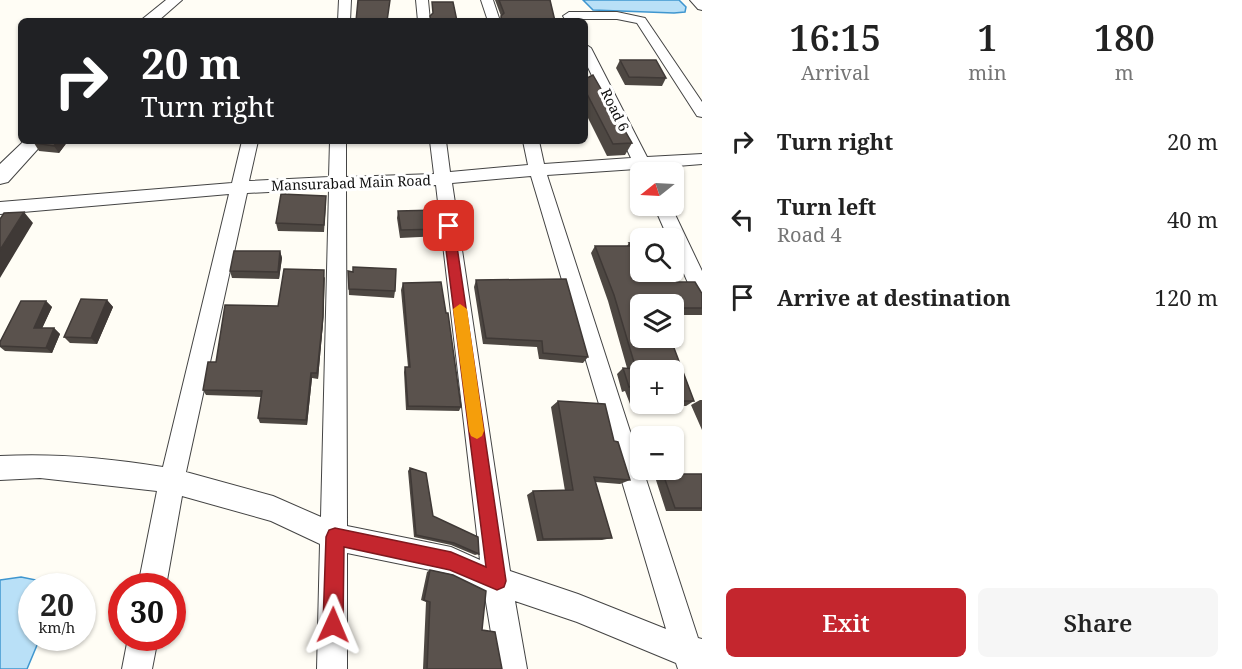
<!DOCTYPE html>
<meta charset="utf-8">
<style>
body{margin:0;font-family:"Noto Serif",serif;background:#f6f6f6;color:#222;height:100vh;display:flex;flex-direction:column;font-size:22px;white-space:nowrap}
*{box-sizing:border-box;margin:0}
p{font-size:20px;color:#767676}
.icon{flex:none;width:33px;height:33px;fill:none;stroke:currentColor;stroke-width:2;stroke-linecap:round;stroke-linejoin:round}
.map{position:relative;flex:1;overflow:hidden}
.side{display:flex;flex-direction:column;background:#fff;width:540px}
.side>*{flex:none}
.top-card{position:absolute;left:18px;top:18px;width:570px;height:126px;border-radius:9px;box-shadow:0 2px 4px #0004;background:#202124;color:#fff;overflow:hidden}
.needle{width:39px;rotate:252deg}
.fabs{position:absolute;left:630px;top:162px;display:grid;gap:12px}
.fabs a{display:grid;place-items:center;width:54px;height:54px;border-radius:9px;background:#fff;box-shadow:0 2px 4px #0004;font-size:30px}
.speed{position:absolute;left:18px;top:573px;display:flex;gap:12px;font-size:30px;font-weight:700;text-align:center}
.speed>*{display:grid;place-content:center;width:78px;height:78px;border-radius:50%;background:#fff;box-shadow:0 2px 4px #0004;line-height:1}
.speed small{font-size:15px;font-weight:400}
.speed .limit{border:9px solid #d22;background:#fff;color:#111}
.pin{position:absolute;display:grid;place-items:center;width:51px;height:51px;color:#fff;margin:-26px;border-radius:12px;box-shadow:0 3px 9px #0006}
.me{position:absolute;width:66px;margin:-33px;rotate:1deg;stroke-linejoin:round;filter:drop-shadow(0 0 4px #0008)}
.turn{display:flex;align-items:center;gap:21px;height:126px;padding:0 24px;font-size:27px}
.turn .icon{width:78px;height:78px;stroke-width:2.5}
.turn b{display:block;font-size:42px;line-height:51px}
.eta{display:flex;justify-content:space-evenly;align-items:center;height:102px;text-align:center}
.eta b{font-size:36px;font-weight:600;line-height:42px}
.primary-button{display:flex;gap:12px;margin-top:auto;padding:12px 24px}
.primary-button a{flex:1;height:69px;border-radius:9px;background:#c4262e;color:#fff;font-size:24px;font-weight:600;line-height:69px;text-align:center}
.primary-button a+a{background:#f6f6f6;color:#222}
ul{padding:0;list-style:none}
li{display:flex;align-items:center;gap:18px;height:78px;padding:0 24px}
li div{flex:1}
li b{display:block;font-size:22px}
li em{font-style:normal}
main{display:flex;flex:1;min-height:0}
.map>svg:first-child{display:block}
</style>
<main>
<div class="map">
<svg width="702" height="669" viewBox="0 0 702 669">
<rect width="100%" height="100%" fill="#fffdf5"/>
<!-- water -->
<path fill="#b9e0f7" stroke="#3f96cf" stroke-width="1.5" d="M583 0H679L686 7 685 12 674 13 593 10Z
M21 577 51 583V586H32V638H40L27 669H0V580Z"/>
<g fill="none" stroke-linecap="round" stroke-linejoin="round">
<!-- minor casing -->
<g stroke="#444" stroke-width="2">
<path id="minor" d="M339 0H351L350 21H338Z
M416 0H428L430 21H418Z
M481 0H493L500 21H488Z
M690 0H702V10L698 9Z
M569 12H617L645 18 702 102V117L697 116 637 23 617 19H565L563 16Z
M585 44 591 48 647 157 702 154V164L652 168 654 172H640V176L636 169 547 175 640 462V470H643L698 638 702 639V669H678L676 663 577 622 515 601 527 669H497L484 590 450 574 347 553V669H317L320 544 271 521 182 496 166 586H138L157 491 40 478 0 480V456C54 453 109 458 163 467L229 194 0 214V202L232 183 242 141H258L249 181 329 177 330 141H346V177L434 174 430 141H446L450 172 528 165 523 141H539L544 164 631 158 585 61ZM531 176 666 629 578 594 510 571 452 183ZM436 185 480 560 451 547 347 526 346 188ZM329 189 321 517 273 496 186 472 247 193Z
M654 206H671L702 271V300L695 298 692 292 674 251V238H668Z
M128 638H158L152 669H122Z"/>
</g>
<!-- tertiary casing -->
<g stroke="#444" stroke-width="2">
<path id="tertiary" d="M166 0H182L158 21H140Z
M24 141H45L8 182 0 184V164Z"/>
</g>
<!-- minor -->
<use href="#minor" fill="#fff" fill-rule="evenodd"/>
<!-- tertiary -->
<use href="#tertiary" fill="#fff" fill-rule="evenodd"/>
</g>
<!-- wall -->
<path fill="#4d4742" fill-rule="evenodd" d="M495 0H550L555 21H499L501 16Z
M620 60 666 78 662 86 625 85 616 68Z
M585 79 632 143 625 155 607 156 585 112Z
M68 141 59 153 39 151 34 143Z
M326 196V203L324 232 278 231 276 223Z
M398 211 442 229 440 236 400 238 397 218Z
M629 243 677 282 702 293V315H674V304H640L676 340 672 343 694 401 686 406 630 404 625 391 622 392 617 374 623 368H627L608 301 591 253 595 246H627ZM640 370H674V404H640Z
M280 251 282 258 279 279 232 278 230 271Z
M348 271 395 291 394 298 349 295Z
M325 277 323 323 318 379 312 378 307 425 260 423 258 418 261 397 206 395 203 390 216 362 278 306Z
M476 280 588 357 583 363 539 359 537 347 483 344 474 287Z
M403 283 461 407 459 411 406 410 404 372 405 367H408L401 290Z
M107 300 113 307 97 344 70 343 64 337Z
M46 301 52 307 42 328H54L60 334 52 353 5 351 0 347V342Z
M700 400H702V430L691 405Z
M558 401 614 441 630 480 620 484 595 482 612 538 602 540 537 541 527 495 533 491H565L551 407Z
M410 468 433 516 479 554 475 555 451 545 414 537 408 471Z
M663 474H702V511H666L655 477Z
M430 570 482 630 502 669H423L426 602 421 600 427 572Z"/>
<!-- shaded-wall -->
<path fill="#3f3936" d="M57 141H68L59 153 54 146Z
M24 212 33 223 0 278V250Z
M280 251 282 258 279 279 278 272Z
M324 270 323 323 318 379 317 373Z
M107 300 113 307 97 344 91 338Z
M46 301 52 307 40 333 34 328Z
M54 328 60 334 52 353 46 348Z
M311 373 312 378 307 425 306 420Z"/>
<!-- building -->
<path fill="#5a524d" stroke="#3f3936" stroke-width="1.5" d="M358 0H390L387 21H356Z
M499 0H550L555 21H502L501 16 504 13Z
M432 2H453L457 21H431L430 16 433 13Z
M620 60H656L666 78 629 77Z
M593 75 632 143 613 144 585 90V79Z
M35 141H57L54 146 34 143Z
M281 194 326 196 324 225 276 223Z
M438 210 442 229 401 230 398 211Z
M24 212 0 250V219L4 213Z
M640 242V272H671L677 282H695L701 292 702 293V308H674V304H640V338H674V334L676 340H671L694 401H674V370H640V399H637L632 386 629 387 623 368 636 369 614 295 595 246H631L629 243Z
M234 251H280L278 272 230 271Z
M353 267 396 269 395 291 349 289 348 271 353 272Z
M284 269 324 270 323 317 317 373H311L306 420 258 418 262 391 203 390 208 362H216L225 305 278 306Z
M566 279 588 357 543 353 542 341 486 338 476 280Z
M441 282 446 313H448L461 407 408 406 405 367H410L403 283Z
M81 299 107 300 91 338 64 337Z
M21 301H46L34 328H54L46 348 0 346V342Z
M558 401 605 404 614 441 618 442 630 480 594 477 612 538 543 539 533 491 573 490Z
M410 468 426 473 433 516 478 537 479 554 454 543 416 535Z
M663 474H702V508H675Z
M430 570 453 575 486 591 482 630 495 632 502 669H427L430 602 424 600Z"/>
<!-- route -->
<path fill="#c4262e" stroke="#7f191e" stroke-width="1.5" d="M449 222 454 226 506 581 504 587 497 590 450 570 344 547 343 625 340 632 333 634 326 632 323 625 326 537 329 530 335 528 451 552 486 567 443 226Z"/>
<!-- slow -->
<path fill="#f59e0b" d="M460 304 467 309 484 431 482 436 477 439 471 436 469 431 453 309Z"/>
<g text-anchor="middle" stroke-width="6" stroke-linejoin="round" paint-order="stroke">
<!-- far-street labels -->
<g font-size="14" fill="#111" stroke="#fff">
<text transform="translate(615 110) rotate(64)" y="5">Road 6</text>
<text transform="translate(351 183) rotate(-2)" y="5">Mansurabad Main Road</text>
</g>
</g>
</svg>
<div class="fabs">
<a><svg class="needle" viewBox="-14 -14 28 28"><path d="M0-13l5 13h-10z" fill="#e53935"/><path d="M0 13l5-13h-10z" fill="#767676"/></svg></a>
<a><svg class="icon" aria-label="search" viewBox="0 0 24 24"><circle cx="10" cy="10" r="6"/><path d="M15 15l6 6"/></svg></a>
<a><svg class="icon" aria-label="layers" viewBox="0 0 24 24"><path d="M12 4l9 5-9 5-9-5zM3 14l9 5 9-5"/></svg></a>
<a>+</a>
<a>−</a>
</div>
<div class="speed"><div>20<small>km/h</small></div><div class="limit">30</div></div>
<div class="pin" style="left:449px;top:226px;background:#d93025"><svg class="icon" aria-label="arrive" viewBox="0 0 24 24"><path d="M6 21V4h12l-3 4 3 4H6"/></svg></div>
<svg class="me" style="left:333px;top:625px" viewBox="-20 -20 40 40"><path d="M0-17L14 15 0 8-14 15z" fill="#c4262e" stroke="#fff" stroke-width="4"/></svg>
<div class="top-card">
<div class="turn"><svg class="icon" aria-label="right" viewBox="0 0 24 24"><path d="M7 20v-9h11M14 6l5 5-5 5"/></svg><div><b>20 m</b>Turn right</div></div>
</div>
</div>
<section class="side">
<div class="eta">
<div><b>16:15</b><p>Arrival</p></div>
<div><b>1</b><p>min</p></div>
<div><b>180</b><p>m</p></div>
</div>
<ul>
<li><svg class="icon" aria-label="right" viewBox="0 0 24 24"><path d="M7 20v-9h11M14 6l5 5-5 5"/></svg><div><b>Turn right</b></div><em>20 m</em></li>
<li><svg class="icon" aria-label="left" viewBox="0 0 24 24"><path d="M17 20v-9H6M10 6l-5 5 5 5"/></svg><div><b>Turn left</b><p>Road 4</p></div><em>40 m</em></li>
<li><svg class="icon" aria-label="arrive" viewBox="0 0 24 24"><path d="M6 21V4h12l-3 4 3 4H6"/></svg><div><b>Arrive at destination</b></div><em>120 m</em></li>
</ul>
<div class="primary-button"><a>Exit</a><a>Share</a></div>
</section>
</main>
